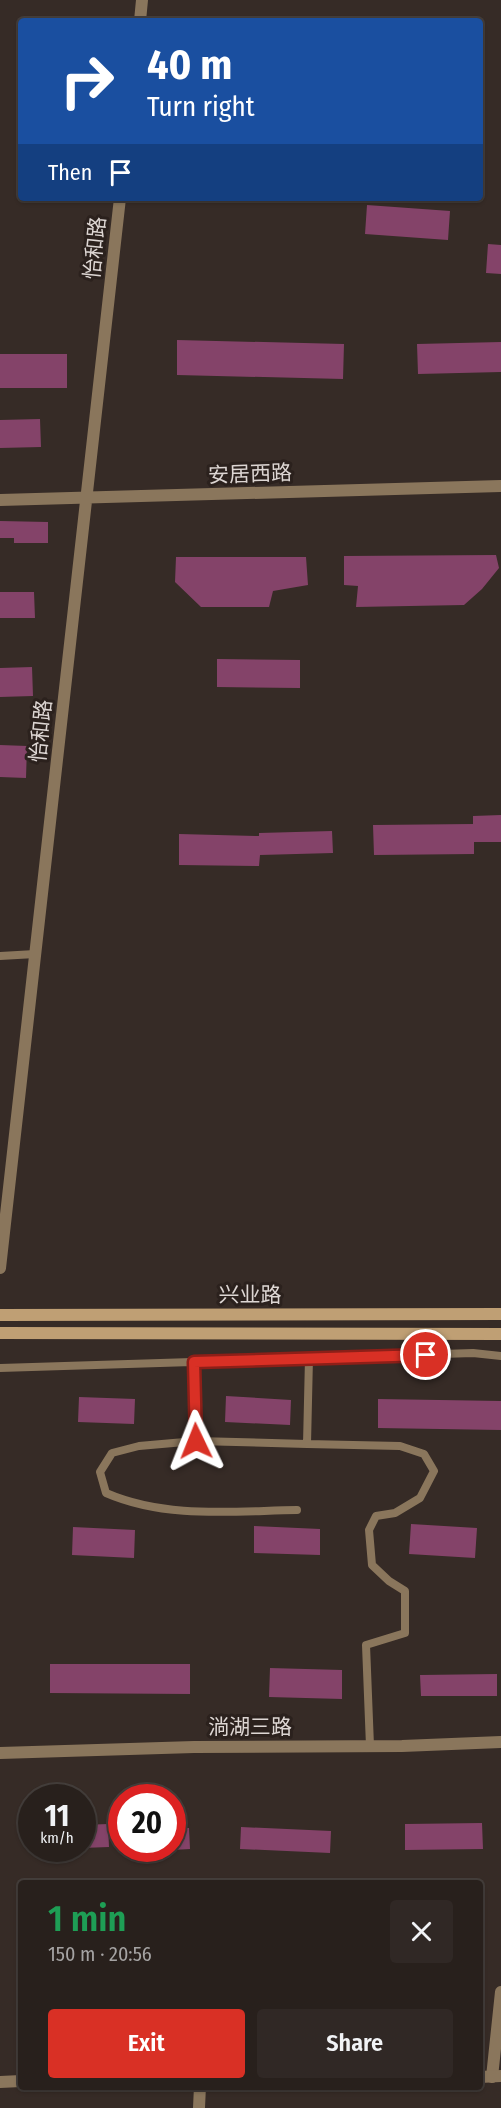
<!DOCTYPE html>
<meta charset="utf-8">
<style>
body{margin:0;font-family:"Fira Sans Condensed","Noto Sans SC",sans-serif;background:#302825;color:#f1f3f6;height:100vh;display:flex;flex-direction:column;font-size:22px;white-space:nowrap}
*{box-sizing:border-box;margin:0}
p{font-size:20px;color:#a5a3a3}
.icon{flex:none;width:33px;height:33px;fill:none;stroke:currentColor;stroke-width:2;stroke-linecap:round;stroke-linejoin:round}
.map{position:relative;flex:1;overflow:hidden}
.panel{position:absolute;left:18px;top:1880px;width:465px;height:210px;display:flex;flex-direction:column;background:#28201c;border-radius:6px;box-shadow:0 2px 4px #0004,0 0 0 2px #443e3b}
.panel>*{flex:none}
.hud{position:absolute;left:18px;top:18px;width:465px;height:183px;border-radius:6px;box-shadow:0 2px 4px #0004,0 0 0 2px #443e3b;background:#1a4fa0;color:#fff;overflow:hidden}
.speed{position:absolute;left:18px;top:1784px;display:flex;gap:12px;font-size:30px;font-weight:700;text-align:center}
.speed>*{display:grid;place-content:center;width:78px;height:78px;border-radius:50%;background:#28201c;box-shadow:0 2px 4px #0004,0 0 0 2px #443e3b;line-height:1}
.speed small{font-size:15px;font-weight:400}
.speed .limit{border:9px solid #d22;background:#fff;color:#111}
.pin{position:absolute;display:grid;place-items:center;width:51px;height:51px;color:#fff;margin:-26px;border:3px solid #fff;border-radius:50%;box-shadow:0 2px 6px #0007}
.me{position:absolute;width:66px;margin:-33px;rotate:358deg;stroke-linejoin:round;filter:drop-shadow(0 0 4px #0008)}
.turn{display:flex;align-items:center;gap:21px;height:126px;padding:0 30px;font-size:27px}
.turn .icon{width:78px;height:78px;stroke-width:2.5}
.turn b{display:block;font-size:42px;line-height:51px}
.then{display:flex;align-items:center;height:57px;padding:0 30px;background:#0003;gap:12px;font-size:22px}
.round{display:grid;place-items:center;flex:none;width:63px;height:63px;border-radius:6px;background:#302825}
.headline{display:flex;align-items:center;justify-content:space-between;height:102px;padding:0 30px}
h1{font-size:36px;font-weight:600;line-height:45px;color:#1e9e55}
.button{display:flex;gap:12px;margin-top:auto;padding:12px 30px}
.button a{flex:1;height:69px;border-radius:6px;background:#d93025;color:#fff;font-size:24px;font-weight:600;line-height:69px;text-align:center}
.button a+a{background:#302825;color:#f1f3f6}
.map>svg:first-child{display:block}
</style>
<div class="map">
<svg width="501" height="2108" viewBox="0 0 501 2108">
<rect width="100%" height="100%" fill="#362b26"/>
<!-- building -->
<path fill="#844369" d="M367 205 450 211 448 240 365 234Z
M488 244 501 245V274L486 273Z
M177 340 344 344 343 379 177 375Z
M501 342V372L418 374 417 344Z
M0 354H67V388H0Z
M40 419 41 447 0 448V420Z
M0 521 48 522V543H14V538H0Z
M496 555 499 568 482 589 464 605 356 607 358 586 344 585V556Z
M176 557H306L308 585 273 591 269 607H201L175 582Z
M0 592H34L35 618H0Z
M217 659 300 660V688L217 687Z
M32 667 33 696 0 697V668Z
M0 745 27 746 26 778 0 777Z
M501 815V842H474V854L374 855 373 825 473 824V816Z
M332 831 333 853 260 855 259 866 179 865V834L259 836V833Z
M226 1396 291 1400 290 1425 225 1422Z
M79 1397 135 1399 134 1424 78 1422Z
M378 1399 501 1401V1430L378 1428Z
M411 1524 477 1528 475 1558 409 1554Z
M254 1526 320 1529V1555L254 1553Z
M73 1527 135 1530 134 1558 72 1555Z
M50 1664H190V1694L50 1693Z
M270 1668 342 1670V1699L269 1697Z
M497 1674V1696H421L420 1675Z
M482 1823 483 1849 405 1850V1824Z
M108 1824 109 1847 82 1848V1825Z
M241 1827 331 1831 330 1853 240 1849Z
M172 1828H189L190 1849 172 1850Z"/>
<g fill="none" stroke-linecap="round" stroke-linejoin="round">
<!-- service -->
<path stroke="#8a765c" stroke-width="8" d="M0 956 35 954
M194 1362 196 1441 307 1444 309 1358
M0 1368 473 1353 501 1356
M196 1441 139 1446 112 1453 100 1472 106 1493C166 1519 233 1511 297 1510
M307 1444 400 1446 424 1454 434 1471 420 1498 395 1513 376 1516 369 1530 372 1565 389 1581 405 1591V1633L366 1645 370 1746"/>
<!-- minor -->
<path stroke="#8a765c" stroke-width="12" d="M0 1753 194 1747 402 1746 501 1742
M492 2077 501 1992
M199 2108 200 2086"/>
<!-- tertiary -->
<path stroke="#8a765c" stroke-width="12" d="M140 21 142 0
M0 500 501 486
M0 1268 120 198
M480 2077 501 2076
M0 2082 21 2081"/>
<!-- secondary -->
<path stroke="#bf9f74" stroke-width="12" d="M0 1315 501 1314
M0 1333 501 1334"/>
</g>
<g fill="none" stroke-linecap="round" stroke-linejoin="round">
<!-- route casing -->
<g stroke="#8d1f18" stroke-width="15">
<path id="route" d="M196 1441 194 1362 426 1355"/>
</g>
<!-- route -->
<use href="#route" stroke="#d93025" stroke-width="10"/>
</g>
<g text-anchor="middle" stroke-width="6" stroke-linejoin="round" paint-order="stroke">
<!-- street labels -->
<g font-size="21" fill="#ddd6d3" stroke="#2b211d">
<text transform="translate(95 248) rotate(-84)" y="7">怡和路</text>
<text transform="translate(250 474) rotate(-2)" y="7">安居西路</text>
<text transform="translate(41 731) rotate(-84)" y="7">怡和路</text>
<text x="250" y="1302">兴业路</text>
<text x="250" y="1734">淌湖三路</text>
</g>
</g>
</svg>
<div class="speed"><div>11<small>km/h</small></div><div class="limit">20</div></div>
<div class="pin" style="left:426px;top:1355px;background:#d93025"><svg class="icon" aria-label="arrive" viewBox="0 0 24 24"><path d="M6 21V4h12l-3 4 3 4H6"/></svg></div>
<svg class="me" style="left:196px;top:1441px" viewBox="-20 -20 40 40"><path d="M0-17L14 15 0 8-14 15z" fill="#d93025" stroke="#fff" stroke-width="4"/></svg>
<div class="hud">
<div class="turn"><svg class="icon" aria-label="right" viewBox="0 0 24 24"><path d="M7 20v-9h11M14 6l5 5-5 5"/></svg><div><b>40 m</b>Turn right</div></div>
<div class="then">Then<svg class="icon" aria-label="arrive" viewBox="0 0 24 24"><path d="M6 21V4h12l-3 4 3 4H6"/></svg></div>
</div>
<section class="panel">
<div class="headline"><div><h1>1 min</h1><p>150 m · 20:56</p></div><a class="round"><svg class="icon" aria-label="close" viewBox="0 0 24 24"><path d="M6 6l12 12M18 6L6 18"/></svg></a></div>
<div class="button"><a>Exit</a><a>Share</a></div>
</section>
</div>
